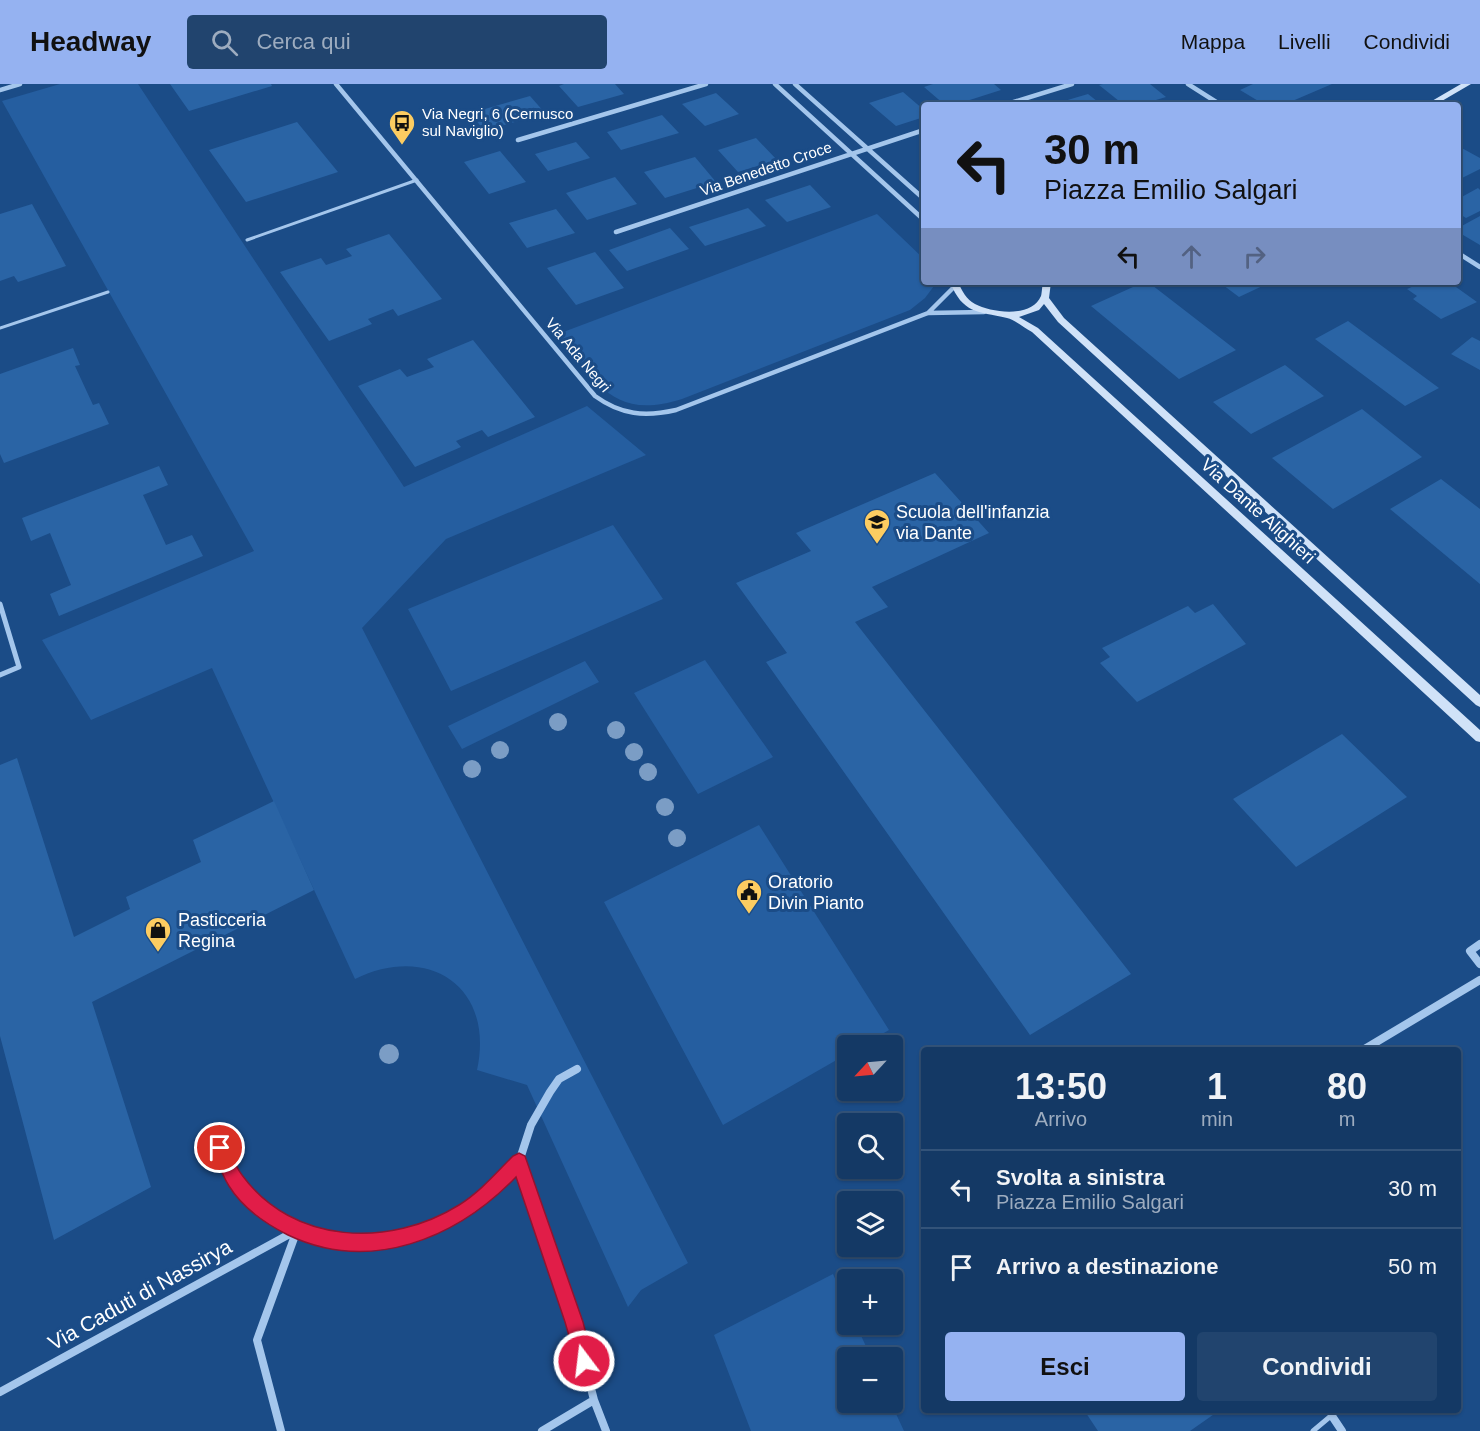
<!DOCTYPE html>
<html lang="it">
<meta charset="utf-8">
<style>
body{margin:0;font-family:Helvetica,sans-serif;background:#21446e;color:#f1f3f6;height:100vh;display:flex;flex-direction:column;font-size:22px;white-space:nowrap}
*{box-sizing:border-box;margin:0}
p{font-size:20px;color:#9dacbf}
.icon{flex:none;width:33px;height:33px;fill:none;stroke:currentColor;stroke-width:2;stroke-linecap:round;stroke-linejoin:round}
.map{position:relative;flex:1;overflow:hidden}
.details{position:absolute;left:921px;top:963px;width:540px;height:366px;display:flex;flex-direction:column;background:#143965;border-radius:6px;box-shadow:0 2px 4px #0004,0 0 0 2px #335379}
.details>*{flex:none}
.guide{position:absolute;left:921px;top:18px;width:540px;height:183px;border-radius:6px;box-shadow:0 2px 4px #0004,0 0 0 2px #335379;background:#95b2f1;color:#111;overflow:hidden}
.needle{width:39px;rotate:244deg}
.controls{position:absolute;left:837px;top:951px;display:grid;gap:12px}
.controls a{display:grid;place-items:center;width:66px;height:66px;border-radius:6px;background:#143965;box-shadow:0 2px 4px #0004,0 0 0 2px #335379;font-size:30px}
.pin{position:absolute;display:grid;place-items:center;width:51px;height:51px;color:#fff;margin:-26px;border:3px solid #fff;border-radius:50%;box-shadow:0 2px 6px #0007}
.me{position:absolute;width:66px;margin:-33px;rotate:345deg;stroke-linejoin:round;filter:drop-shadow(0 0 4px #0008)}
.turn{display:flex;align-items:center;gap:21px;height:126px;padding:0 24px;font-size:27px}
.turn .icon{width:78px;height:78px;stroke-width:2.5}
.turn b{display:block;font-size:42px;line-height:51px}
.lanes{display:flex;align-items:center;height:57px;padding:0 24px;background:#0003;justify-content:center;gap:30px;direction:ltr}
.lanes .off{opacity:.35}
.eta{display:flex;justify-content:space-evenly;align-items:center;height:102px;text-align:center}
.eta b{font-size:36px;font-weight:800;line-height:42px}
.button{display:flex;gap:12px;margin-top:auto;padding:12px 24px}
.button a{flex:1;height:69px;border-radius:6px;background:#95b2f1;color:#111;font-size:24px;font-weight:800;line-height:69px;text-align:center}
.button a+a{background:#21446e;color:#f1f3f6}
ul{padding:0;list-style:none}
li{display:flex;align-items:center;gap:18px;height:78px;padding:0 24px;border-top:2px solid #335379}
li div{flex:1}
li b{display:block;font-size:22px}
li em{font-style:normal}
header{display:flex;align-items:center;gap:36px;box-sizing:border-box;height:84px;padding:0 30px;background:#95b2f1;color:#111}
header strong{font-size:28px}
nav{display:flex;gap:33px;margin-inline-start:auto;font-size:21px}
.search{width:420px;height:54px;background:#21446e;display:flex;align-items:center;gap:15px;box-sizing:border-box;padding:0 21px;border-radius:6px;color:#9dacbf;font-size:22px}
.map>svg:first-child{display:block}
</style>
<header>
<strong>Headway</strong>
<div class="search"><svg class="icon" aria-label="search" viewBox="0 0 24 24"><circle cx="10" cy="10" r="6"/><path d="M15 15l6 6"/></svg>Cerca qui</div>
<nav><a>Mappa</a><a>Livelli</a><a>Condividi</a></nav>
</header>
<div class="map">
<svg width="1480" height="1347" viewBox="0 0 1480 1347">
<rect width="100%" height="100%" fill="#1b4c87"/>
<!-- green -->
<path fill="#255ea0" d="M60 0H138L404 403 587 322 646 371 446 455 362 544 688 1179 641 1206 628 1223 527 1001 477 986C495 903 429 859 355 895L212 584 91 636 42 556 254 467 2 17Z
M877 130 924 175V198H937L925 214 910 226 682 315C612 337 597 298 558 250Z
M613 441 663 515 451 607 408 525Z
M705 576 773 673 698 710 634 609Z
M585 577 599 598 462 665 448 642Z
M759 741 889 946 863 961 848 962 847 970 723 1041 604 818Z
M833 1190 847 1222 848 1240 856 1241 871 1273 848 1274V1318L891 1319 904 1347H751L714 1251Z"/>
<!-- building -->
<path fill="#2a64a5" d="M170 0H271L272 2 189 27Z
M564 0H615L624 10 578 23 559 2Z
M933 0H994L1001 6 954 21H945L924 3Z
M1103 0H1150L1166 13 1139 21H1124L1099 1Z
M1253 0H1332L1283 21H1265L1240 6Z
M903 8 924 26V33L896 42 869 19Z
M716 9 739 30 705 42 682 20Z
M1088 10 1102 21H1054V20Z
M530 12 545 29 484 47 471 29Z
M662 31 679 49 621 66 607 48Z
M297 38 338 88 246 118 209 66Z
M756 54 777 76 738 88 718 66Z
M576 58 590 74 548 87 535 70Z
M1458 62 1480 74V85L1458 96Z
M500 67 526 98 489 110 464 78Z
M695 73 716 98 665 114 644 88Z
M615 93 637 120 587 136 566 109Z
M810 101 831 123 787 138 765 116Z
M1478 104 1480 106V127L1466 134 1458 129V115Z
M32 120 66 182 18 198 14 192 0 197V130Z
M748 124 766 142 705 162 689 143Z
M556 125 575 149 527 164 509 139Z
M1480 132V161L1458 148V144Z
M670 144 689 165 627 187 609 166Z
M389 150 442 215 398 232 393 225 368 235 372 240 329 257 280 188 321 174 326 181 352 172 346 165Z
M595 168 624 204 576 221 547 184Z
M1144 198H1148L1236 266 1179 295 1091 222Z
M1219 198H1271L1239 213Z
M1423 198 1435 200 1449 198 1477 218 1441 235 1413 215 1417 212 1407 205Z
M1348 237 1439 304 1405 322 1315 255Z
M1472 253 1480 257V286L1451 270Z
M473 256 535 333 488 353 482 346 456 357 461 363 415 383 358 302 400 285 407 293 434 283 427 275Z
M73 264 80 281 75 282 93 321 99 319 109 340 4 379 0 370V290Z
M1285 281 1324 312 1251 350 1213 318Z
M1362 325 1422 373 1333 425 1272 374Z
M159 382 168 401 143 411 166 461 192 451 203 472 59 532 50 510 71 501 50 449 31 457 22 434Z
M935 389 989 449 872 503 888 523 855 538 1131 890 1030 951 766 578 787 569 736 499 811 467 796 449Z
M1441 395 1480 425V500L1390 425Z
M1213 520 1246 560 1137 618 1100 579 1110 573 1102 564 1188 522 1195 529Z
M1342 650 1407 713 1296 783 1233 715Z
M17 674 74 853 130 825 126 813 201 778 193 756 274 717 314 806 92 918 151 1103 54 1156 0 952V681Z
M1084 1326H1220L1190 1347H1098Z"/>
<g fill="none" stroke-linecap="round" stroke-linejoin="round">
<!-- lane-far1 -->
<path stroke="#a4c6ec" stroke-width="3" d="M247 156 417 96
M0 244 108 208"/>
<!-- lane -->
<path stroke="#a4c6ec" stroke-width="5" d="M1313 1347 1338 1326"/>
<!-- street-far2 -->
<path stroke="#a4c6ec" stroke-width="4.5" d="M336 0 595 312C621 331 645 333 676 326L928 229 984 228
M775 0 924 136
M795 0 924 115
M1188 0 1221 21
M0 6 20 0
M1004 21 1072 0
M518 56 706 0
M616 148 924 46
M1458 169 1480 183
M928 229 955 202"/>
<!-- street-far1 -->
<path stroke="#a4c6ec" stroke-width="5" d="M0 520 19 583 0 591"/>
<!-- street -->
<path stroke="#a4c6ec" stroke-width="8" d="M1480 860 1470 867 1480 880
M1363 966 1480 896
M577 985 559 995 550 1008 531 1041 519 1078 574 1238 594 1316 606 1347
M220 1064C230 1084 241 1105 258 1121 312 1167 392 1167 452 1134 478 1120 499 1100 519 1078
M0 1308 297 1146
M1332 1332 1342 1347
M281 1347 257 1256 297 1146
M542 1347 594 1316"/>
<!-- secondary -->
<path fill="#d0e2f8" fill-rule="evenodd" d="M1461 0H1471L1435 21H1425Z
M950 198H958C962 207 966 215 975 220 992 229 1032 234 1041 212 1042 209 1042 202 1043 198H1051L1049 214 1064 234 1480 611V623L1476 621 1058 238 1044 220 1039 226 1019 233 1038 244 1480 646V658L1476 657 1032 248C1024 244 1015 236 1007 234 977 227 963 230 950 198Z"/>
</g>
<!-- trees -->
<g fill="#7b9dc5">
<circle cx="558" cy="638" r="9"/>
<circle cx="616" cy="646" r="9"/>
<circle cx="500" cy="666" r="9"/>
<circle cx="634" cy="668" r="9"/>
<circle cx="472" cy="685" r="9"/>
<circle cx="648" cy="688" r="9"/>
<circle cx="665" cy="723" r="9"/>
<circle cx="677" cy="754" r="9"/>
<circle cx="389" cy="970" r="10"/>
</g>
<!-- route -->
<path fill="#e11d48" stroke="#92132f" stroke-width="1.5" d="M220 1056 226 1059C231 1069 235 1082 242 1091 293 1161 390 1164 459 1121 480 1108 496 1089 513 1072L519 1069 525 1072 583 1238 593 1277 591 1283 584 1286 578 1283 565 1238 516 1093C456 1155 370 1190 288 1151 266 1140 242 1123 229 1102 222 1091 217 1077 212 1064L214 1059Z"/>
<!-- icons -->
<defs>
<g id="bus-pin" transform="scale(1.35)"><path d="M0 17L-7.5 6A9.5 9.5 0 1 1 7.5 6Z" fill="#fccc61" stroke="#1b4c87"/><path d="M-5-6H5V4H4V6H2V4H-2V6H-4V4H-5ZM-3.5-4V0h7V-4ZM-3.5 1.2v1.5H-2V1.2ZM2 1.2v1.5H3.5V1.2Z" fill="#111"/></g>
<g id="school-pin" transform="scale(1.35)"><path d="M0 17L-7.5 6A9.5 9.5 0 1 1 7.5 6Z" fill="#fccc61" stroke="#1b4c87"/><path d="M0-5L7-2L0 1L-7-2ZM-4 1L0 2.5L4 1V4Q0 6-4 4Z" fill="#111"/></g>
<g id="civic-pin" transform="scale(1.35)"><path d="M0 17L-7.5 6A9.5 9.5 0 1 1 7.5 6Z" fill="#fccc61" stroke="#1b4c87"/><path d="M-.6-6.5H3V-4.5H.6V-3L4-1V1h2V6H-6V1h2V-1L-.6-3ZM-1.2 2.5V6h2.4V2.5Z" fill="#111"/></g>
<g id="shop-pin" transform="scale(1.35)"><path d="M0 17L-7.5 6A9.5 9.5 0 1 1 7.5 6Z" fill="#fccc61" stroke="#1b4c87"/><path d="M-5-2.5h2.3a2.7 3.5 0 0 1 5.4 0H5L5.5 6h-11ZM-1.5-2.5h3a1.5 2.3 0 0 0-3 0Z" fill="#111"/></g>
</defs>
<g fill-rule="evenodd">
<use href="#bus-pin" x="402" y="39"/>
<use href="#school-pin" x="877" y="438"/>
<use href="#civic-pin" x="749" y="808"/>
<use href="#shop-pin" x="158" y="846"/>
</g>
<g text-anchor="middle" stroke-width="6" stroke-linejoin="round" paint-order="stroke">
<!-- far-poi labels -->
<g font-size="15" fill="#fff" stroke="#1b4c87" text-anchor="start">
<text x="422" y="35">Via Negri, 6 (Cernusco<tspan x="422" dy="17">sul Naviglio)</tspan></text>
</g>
<!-- far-street labels -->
<g font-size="15" fill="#fff" stroke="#1b4c87">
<text transform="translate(766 85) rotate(-19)" y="5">Via Benedetto Croce</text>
<text transform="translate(578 271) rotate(50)" y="5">Via Ada Negri</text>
</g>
<!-- street labels -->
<g font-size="18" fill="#fff" stroke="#1b4c87">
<text transform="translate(1258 427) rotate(42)" y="6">Via Dante Alighieri</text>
</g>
<!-- poi labels -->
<g font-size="18" fill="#fff" stroke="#1b4c87" text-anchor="start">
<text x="896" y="434">Scuola dell'infanzia<tspan x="896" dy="21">via Dante</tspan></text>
<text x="768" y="804">Oratorio<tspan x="768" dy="21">Divin Pianto</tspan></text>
<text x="178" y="842">Pasticceria<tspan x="178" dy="21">Regina</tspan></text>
</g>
<!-- near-street labels -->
<g font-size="21" fill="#fff" stroke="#1b4c87">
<text transform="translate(140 1211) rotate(-29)" y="7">Via Caduti di Nassirya</text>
</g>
</g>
</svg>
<div class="controls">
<a><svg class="needle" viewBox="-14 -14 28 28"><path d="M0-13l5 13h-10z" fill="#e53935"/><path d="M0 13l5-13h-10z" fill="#9dacbf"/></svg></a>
<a><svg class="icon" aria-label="search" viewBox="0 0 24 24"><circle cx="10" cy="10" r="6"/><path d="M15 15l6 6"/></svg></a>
<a><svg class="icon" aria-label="layers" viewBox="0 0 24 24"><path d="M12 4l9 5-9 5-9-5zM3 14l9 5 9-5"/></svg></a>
<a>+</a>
<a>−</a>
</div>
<div class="pin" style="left:220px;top:1064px;background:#d93025"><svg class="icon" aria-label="arrive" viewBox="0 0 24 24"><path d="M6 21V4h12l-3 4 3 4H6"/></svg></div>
<svg class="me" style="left:584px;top:1277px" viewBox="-20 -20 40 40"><circle r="17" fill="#e11d48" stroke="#fff" stroke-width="3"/><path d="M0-11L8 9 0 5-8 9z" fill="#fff"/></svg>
<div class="guide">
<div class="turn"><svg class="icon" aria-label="left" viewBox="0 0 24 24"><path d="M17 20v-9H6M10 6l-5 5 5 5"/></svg><div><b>30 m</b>Piazza Emilio Salgari</div></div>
<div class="lanes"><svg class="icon" aria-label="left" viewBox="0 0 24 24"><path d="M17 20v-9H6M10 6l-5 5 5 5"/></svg><svg class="icon off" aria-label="ahead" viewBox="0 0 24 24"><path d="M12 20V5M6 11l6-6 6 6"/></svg><svg class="icon off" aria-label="right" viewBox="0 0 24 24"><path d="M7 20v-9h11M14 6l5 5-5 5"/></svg></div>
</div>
<section class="details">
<div class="eta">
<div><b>13:50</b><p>Arrivo</p></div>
<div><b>1</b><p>min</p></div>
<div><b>80</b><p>m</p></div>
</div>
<ul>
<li><svg class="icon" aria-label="left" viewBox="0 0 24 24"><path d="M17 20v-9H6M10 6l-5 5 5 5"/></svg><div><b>Svolta a sinistra</b><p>Piazza Emilio Salgari</p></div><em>30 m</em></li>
<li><svg class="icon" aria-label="arrive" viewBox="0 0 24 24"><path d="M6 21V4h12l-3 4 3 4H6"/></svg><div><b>Arrivo a destinazione</b></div><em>50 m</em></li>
</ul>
<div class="button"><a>Esci</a><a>Condividi</a></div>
</section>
</div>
